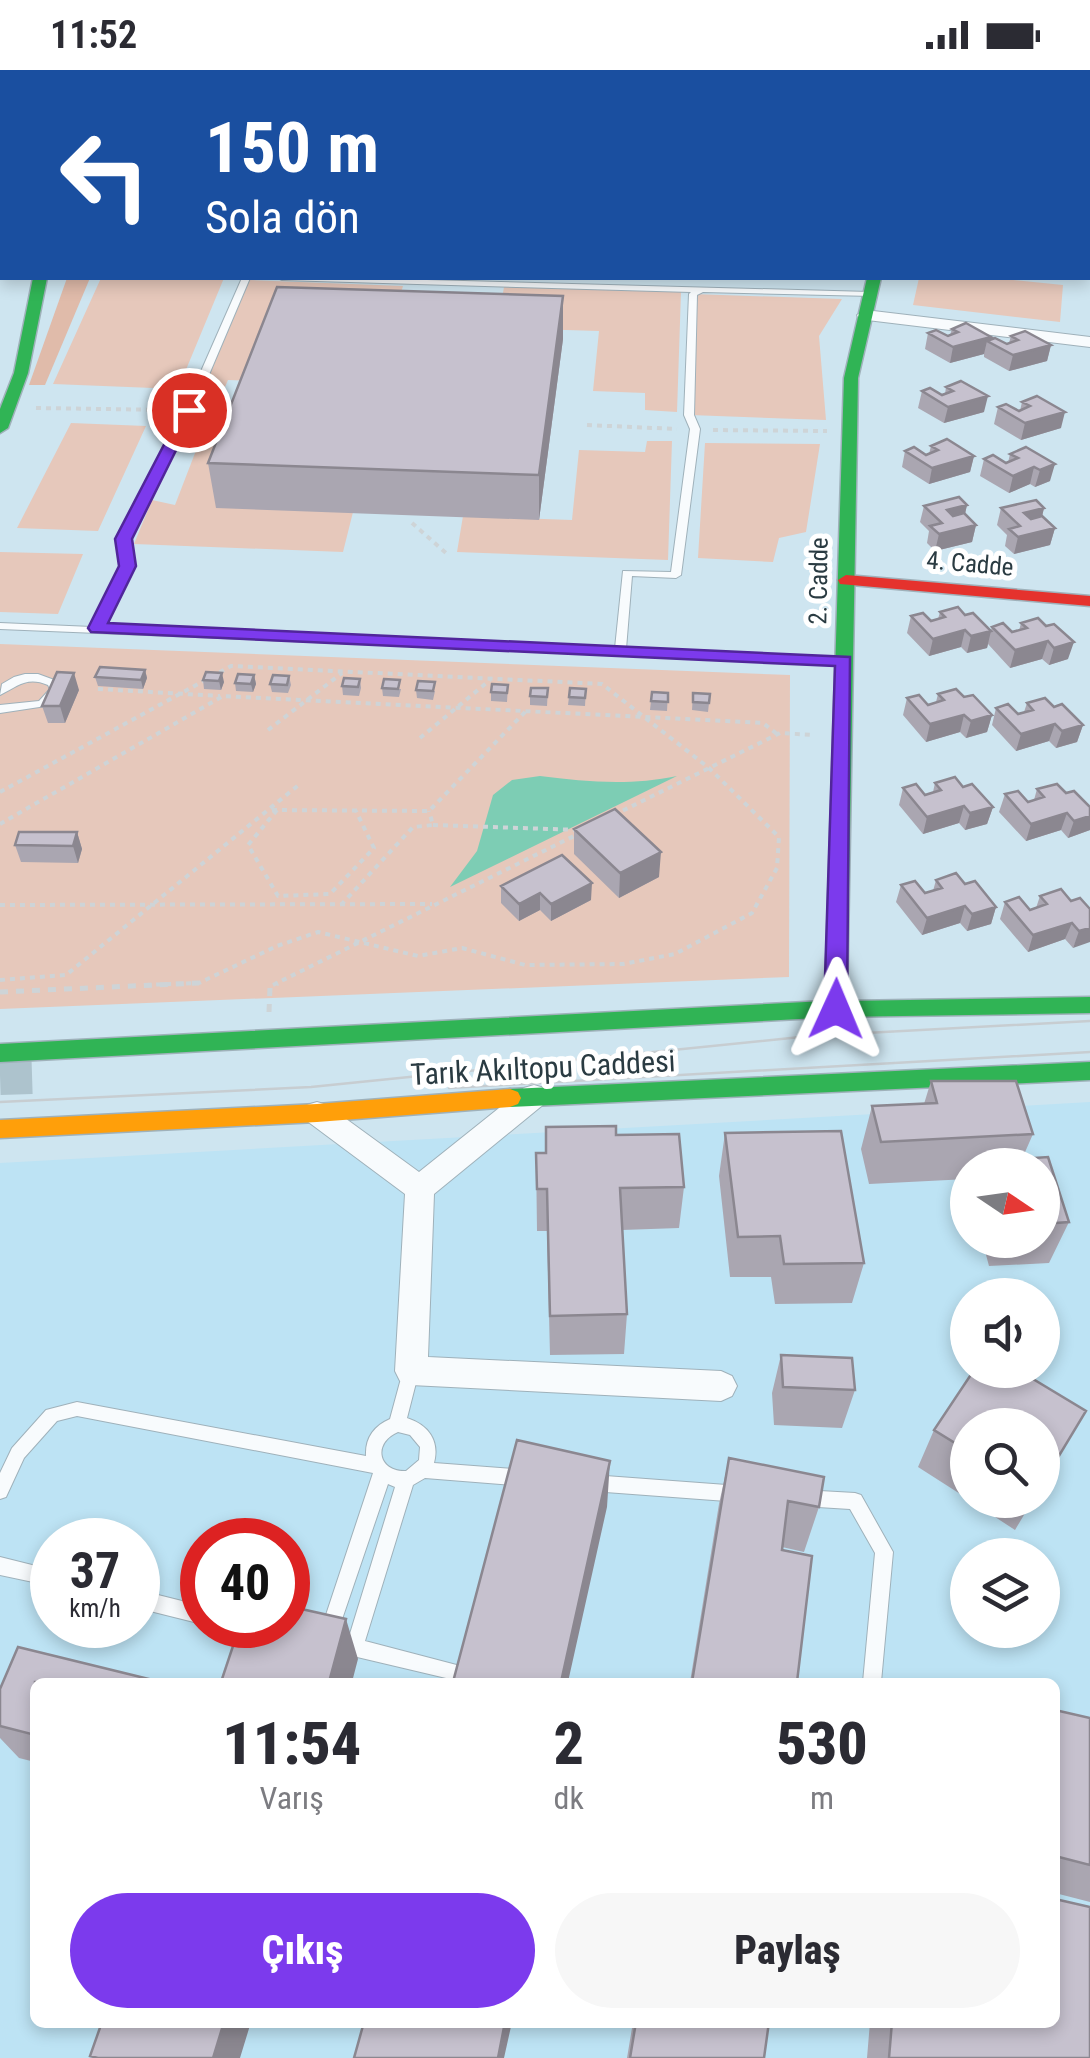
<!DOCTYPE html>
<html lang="tr">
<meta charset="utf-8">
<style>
body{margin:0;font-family:"Roboto Condensed",sans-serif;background:#f7f7f7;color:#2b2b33;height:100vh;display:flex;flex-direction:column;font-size:38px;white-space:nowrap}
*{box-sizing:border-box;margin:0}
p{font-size:32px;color:#7c7c81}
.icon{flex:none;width:55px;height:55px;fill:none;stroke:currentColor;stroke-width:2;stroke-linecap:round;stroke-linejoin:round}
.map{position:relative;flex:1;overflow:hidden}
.panel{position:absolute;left:30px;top:1608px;width:1030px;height:350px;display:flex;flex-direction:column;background:#fff;border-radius:15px;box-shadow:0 5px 15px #0003}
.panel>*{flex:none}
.hud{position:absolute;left:0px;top:0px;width:1090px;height:210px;box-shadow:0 5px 15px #0003;background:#1a4fa0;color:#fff;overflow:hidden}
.needle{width:65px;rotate:103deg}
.controls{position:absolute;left:950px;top:1078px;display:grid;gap:20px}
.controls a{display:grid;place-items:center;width:110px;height:110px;border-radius:50%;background:#fff;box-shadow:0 5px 15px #0003;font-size:50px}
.speed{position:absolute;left:30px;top:1448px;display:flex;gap:20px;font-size:50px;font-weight:700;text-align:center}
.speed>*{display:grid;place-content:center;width:130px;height:130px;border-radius:50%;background:#fff;box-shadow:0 5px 15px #0003;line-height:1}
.speed small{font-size:25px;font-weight:400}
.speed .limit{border:15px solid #d22;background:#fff;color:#111}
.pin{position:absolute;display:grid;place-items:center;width:85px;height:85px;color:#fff;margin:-42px;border:5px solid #fff;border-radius:50%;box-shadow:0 2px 10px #0007}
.me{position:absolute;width:110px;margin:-55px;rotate:1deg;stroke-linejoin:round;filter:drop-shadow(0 0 8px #0008)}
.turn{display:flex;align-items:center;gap:35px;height:210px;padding:0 40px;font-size:45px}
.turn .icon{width:130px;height:130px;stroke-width:2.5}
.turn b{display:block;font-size:70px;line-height:85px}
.eta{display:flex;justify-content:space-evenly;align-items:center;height:170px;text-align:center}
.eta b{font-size:60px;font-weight:800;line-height:70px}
.cta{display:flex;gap:20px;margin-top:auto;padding:20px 40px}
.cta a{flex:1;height:115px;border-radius:60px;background:#7c3aed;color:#fff;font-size:40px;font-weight:800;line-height:115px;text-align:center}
.cta a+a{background:#f7f7f7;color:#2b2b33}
.status{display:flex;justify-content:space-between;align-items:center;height:70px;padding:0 50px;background:#fff;direction:ltr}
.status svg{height:28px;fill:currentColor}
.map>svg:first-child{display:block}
</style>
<div class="status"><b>11:52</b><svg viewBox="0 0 49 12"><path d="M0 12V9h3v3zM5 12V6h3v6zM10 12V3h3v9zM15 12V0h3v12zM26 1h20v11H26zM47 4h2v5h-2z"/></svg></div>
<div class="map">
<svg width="1090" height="1988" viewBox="0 0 1090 1988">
<rect width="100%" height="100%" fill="#cee5f0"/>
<!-- built -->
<path fill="#bde3f4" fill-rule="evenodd" d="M1090 1032V1988H0V1093ZM968 1095H1042V1170H968ZM968 1225H1042V1300H968ZM968 1355H1042V1430H968ZM52 1470H138V1555H52ZM202 1470H288V1555H202ZM968 1485H1042V1560H968ZM35 1612H1055V1952H35Z"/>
<!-- green -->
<path fill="#e6c8bb" d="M101 208H224L178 319 53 314Z
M919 208H993L1063 215 1060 252 913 235Z
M249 210 403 216 389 262 259 311 228 310 222 324 200 323Z
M504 217 681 222 677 342 645 340V323L593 321 599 261 497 258Z
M693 224 842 229 819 266 826 350 690 345Z
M71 353 146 356 98 461 17 458Z
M202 365 242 367 216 436 353 442 343 482 134 474 152 430 175 435Z
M647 371H672L668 490 457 482 463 446 572 450 579 380 645 382Z
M705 373 820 374 806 462 779 468 773 492 698 488Z
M0 482 83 484 58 544 0 542Z
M0 574 790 605 789 907 0 939Z"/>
<!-- forest -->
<path fill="#e0bbaa" d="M67 208H90L45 315H29Z"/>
<!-- water -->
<path fill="#7dcdb4" d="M540 706C586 712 630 716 677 706L450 817 477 781 493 725 512 710Z"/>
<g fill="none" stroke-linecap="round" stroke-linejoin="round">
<!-- secondary-tunnel -->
<path stroke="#adc3cd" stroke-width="40" stroke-dasharray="40 20" stroke-linecap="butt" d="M0 1005 32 1004"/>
<!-- lane casing -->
<g stroke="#9fb1ba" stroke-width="2">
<path id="lane" d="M29 0H35L34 2H28Z
M0 145H2V150H0Z
M0 175H2V179H0Z
M242 208H250L194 340 129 469 132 496 103 557 615 578 623 501 671 502 690 359 684 345 689 224 691 222 282 210 278 208H353L870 222 874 224 873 226 703 222 697 225 694 345 700 359 681 505 676 508 632 506 626 579 844 588 849 591 844 594 0 559V553L92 557 122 496 119 469 184 340Z
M25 604H38L57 611 62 620 46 636 0 643V635L39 631 50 619 48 615C27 606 18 616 0 625L2 614 14 607Z
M411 1294 417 1296 419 1301 407 1348C428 1355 440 1370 434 1393L526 1400 532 1402 534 1408 532 1414 526 1416 425 1408 413 1415 365 1571 468 1598 471 1604 468 1610 463 1612 336 1582 330 1579 328 1571 323 1569 320 1563 373 1403 77 1346 57 1351 24 1388 6 1427 0 1429V1403L12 1378 46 1340 77 1332 366 1386C365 1368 374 1356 390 1349L403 1301 405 1296ZM398 1362 410 1365 420 1377 419 1390 406 1401C378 1402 372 1373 398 1362ZM388 1414 395 1417 349 1567 337 1564Z
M592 1405 740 1416 746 1418 748 1424 746 1430 740 1432 592 1421 586 1419 584 1413 586 1407Z
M802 1420 855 1423 861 1425 893 1482 881 1612H863L875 1483 850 1439 802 1436 796 1434 794 1428 796 1422Z
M0 1487 52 1500V1516L0 1505Z
M138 1520 202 1536V1554L138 1538Z"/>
</g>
<!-- street casing -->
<g stroke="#9fb1ba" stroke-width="2">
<path id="street" d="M1090 147V157H1088V148Z
M865 240 1090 267V277L859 249 857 245Z
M534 1015 544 1018 548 1026 544 1034 434 1124 428 1287 721 1301 732 1306 737 1316 732 1326 721 1331 411 1315 400 1311 395 1301 405 1124 307 1051 303 1043 307 1035 317 1032 327 1035 419 1102 524 1018Z"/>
</g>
<!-- fast casing -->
<g stroke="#9fb1ba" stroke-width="3">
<path id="fast" d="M2 191V203L0 204V192Z
M33 208H47L28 303 8 358 0 363V339L14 303Z
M867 208H881L858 308 847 931 1090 927V943L836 947 0 992V974L825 931 844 308Z
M1090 992V1010L510 1037 502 1034 499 1028 502 1022 510 1019Z"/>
</g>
<!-- slow casing -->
<g stroke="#9fb1ba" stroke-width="3">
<path id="slow" d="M510 1019 518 1022 521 1028 518 1034 510 1037 317 1052 0 1068V1050L317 1034Z"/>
</g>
<!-- jam casing -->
<g stroke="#9fb1ba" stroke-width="3">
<path id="jam" d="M846 505 1090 526V536L840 514 838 510Z"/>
</g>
<!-- path-far1 -->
<path stroke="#ced4d7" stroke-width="4" stroke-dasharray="5 5" stroke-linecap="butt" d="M36 338 170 340
M206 340H235
M587 355 677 359
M713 360 827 361
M412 453 446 483
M98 619 220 626
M268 660 342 603
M420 668 490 610
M0 722 231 596 602 614 709 698 779 767 777 798 752 843 675 884 623 894 525 895 462 878 418 886 318 862 277 876 199 913 145 915
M272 740 429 741 526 641
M277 740 248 775 278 826 330 824 374 778 356 741
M614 745 780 663 814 665
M0 754 223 626 763 653 777 664
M433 755 580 760
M0 835 432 834
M341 835 413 757 433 755 429 741
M0 910 66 905 301 713
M273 915 578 764"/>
<!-- path -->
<path stroke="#ced4d7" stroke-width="5" stroke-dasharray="8 8" stroke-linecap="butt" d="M0 922 199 913
M269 942 270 917 278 913"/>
<!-- lane -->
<use href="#lane" fill="#f8fbfd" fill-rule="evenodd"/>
<!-- street -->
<use href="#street" fill="#f8fbfd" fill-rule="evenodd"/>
<!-- fast -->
<use href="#fast" fill="#30b455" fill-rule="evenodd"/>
<!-- slow -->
<use href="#slow" fill="#ff9f0a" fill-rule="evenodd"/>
<!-- jam -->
<use href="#jam" fill="#e5322d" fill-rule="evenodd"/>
<!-- tram -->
<path stroke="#c7cdd1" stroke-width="2.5" d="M449 1018 1090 982
M0 1032 311 1017 810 966 1090 951"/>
</g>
<!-- wall -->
<path fill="#aaa6b1" d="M429 0H652L638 2H439Z
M1073 0H1090V8L1088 7V2H1078Z
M1088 89H1090V148L1088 146Z
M563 226V269L539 450 216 438 208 393Z
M952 259 1007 274 1009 273 1011 266 1051 275 1047 291 1009 301 984 287V284L950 293 925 279 928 263 948 266 950 265Z
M946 317 984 342 944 353 918 338 922 321 942 325 945 324Z
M1022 332 1061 358 1021 370 994 354 998 337 1019 341H1020Z
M931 376 974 386 970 402 929 414 902 397 905 381 926 385 929 384Z
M1026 377 1050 411 1035 417 1030 414 1009 423 980 406 984 389 1006 393H1008L1010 384Z
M967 435 965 444 976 455 972 472 935 481 927 473 929 461 920 452 924 436Z
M1001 438H1044L1042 446 1055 458 1050 475 1014 484 1005 476 1007 465 997 455Z
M940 542 965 545 991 560 992 557 1012 562 1019 561 1021 553 1038 548 1068 589 1049 595 1042 589 1010 598 988 574 987 578 967 583 961 577 929 586 907 563 911 546 931 551 938 549Z
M145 600 147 608 143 619 98 616 95 607Z
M254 605 256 614 253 622 236 621 235 613Z
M289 606 291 615 288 623 272 622 270 614Z
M360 609 361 618 359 626 343 625 342 616Z
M203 610 224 612 221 620 204 619Z
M508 615 507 632 491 631V622Z
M382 618 401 619 399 627 383 626Z
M548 618 547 636 530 635V626Z
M586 619 585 636 568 635 569 627Z
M79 620 65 653H48L42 636Z
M416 620 435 621 433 630 417 628Z
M652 622 668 623 667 641 650 640Z
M693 623 710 624 708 642 692 640Z
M938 624 964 627 992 645 987 662 966 668 960 662 926 672 903 645 907 628 928 635 936 632Z
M1027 633 1054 637 1083 655 1077 672 1056 678 1049 671 1016 681 992 655 996 638 1018 644 1024 642Z
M935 713 963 717 993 737 987 754 965 760 959 753 923 764 899 735 903 718 925 725 933 722Z
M1037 719 1066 723 1090 737V760L1068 768 1061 760 1026 771 999 742 1005 724 1028 732 1034 730Z
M574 759 659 807 619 828 574 784Z
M77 762 82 779 78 793 21 792 15 775Z
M936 810 996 837 991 854 967 861 960 853 922 865 896 832 901 815 925 823 933 821Z
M501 816 591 830 551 851 540 840 519 851 501 833Z
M1040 826 1071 831 1090 839 1073 878 1065 869 1028 882 1000 849 1005 832 1030 840 1036 838Z
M931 1011H1016L1033 1064 1022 1089 1048 1087 1069 1152 1049 1193 989 1196 982 1170H1042V1095H968V1109L869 1114 861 1079 872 1036 924 1034Z
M725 1063 864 1193 852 1233 775 1234 771 1207H730L719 1106Z
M616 1065 684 1117 679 1158 622 1160 627 1244 624 1284 550 1285 547 1161H537L536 1083H546Z
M781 1285 855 1320 842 1358 774 1355 772 1323Z
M968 1355V1429L918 1397 934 1360Z
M729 1388 819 1437 804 1482 782 1477 797 1612H690L719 1434Z
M969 1430H1033L1015 1460Z
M35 1612V1692L19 1688 0 1668V1619Z
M1055 1640 1090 1648V1832L1055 1823Z
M633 1952H769L764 1988H627Z
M870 1952H1055L1090 1988H867Z"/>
<!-- shaded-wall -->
<path fill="#8b8790" d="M578 0H652L638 2H578Z
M563 226V269L539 450V405Z
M991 267 990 272 987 271 984 284 950 293 953 277Z
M1051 275 1047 291 1009 301 1013 285Z
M988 326 984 342 944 353 948 337Z
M1065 342 1061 358 1021 370 1025 353Z
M974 386 970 402 929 414 932 398Z
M1055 394 1050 411 1035 417 1040 400Z
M1034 397 1030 414 1009 423 1013 406Z
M967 435 963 452 943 457 947 440Z
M1044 438 1040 455 1020 460 1024 443Z
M976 455 972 472 935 481 939 464Z
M1055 458 1050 475 1014 484 1018 467Z
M965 560 961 577 929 586 933 569Z
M991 561 987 578 967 583 971 566Z
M1048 571 1042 589 1010 598 1015 580Z
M1074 572 1068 589 1049 595 1054 578Z
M145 600 147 608 143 619 141 610Z
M74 603 79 620 65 653 60 636Z
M222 603 224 612 221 620 219 611Z
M254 605 256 614 253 622 251 614Z
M964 645 960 662 926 672 930 654Z
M992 645 987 662 966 668 971 651Z
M1055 654 1049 671 1016 681 1021 664Z
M1083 655 1077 672 1056 678 1062 661Z
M964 736 959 753 923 764 927 747Z
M993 737 987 754 965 760 970 743Z
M1067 743 1061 760 1026 771 1031 754Z
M1090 746V760L1068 768 1074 751Z
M77 762 82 779 78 793 73 776Z
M661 782 659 807 619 828 620 803Z
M592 813 591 830 551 851V834Z
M540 823V840L519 851V834Z
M965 836 960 853 922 865 927 848Z
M996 837 991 854 967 861 972 844Z
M1072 853 1065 869 1028 882 1033 865Z
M1090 858V872L1073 878 1079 861Z
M610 1391 607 1437 568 1612H561Z
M346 1549 358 1589 352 1612H329Z
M224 1952H251L240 1988H213Z
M505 1952H512L504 1988H498Z"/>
<!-- building -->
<path fill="#c6c1ce" stroke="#8b8790" stroke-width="2.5" d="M666 0H903L902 2H665Z
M1018 0H1037L1043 2H1009Z
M277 217 563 226 539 405 208 393Z
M966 253 991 267 953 277 928 263 936 260 948 266 958 262 952 259Z
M1025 261 1051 275 1013 285 987 271 995 268 1007 274 1018 270 1011 266Z
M961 311 988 326 948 337 922 321 930 318 942 325 953 321 946 317Z
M1037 326 1065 342 1025 353 998 337 1006 334 1019 341 1030 336 1022 332Z
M947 369 974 386 932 398 905 381 914 377 926 385 938 380 931 376Z
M1026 377 1055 394 1040 400 1034 397 1013 406 984 389 993 385 1006 393 1018 388 1010 384Z
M959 427 967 435 947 440 953 446 964 443 976 455 939 464 930 456 942 453 924 436Z
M1036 430 1044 438 1024 443 1031 449 1042 446 1055 458 1018 467 1009 459 1020 456 1001 438Z
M958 537 965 545 973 543 991 561 971 566 965 560 933 569 911 546 923 543 931 551 945 547 940 542Z
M1038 548 1046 556 1054 554 1074 572 1054 578 1048 571 1015 580 992 557 1003 553 1012 562 1027 558 1021 553Z
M100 597 145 600 141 610 95 607Z
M57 602 74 603 60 636H42Z
M206 602 222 603 219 611 203 610Z
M238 604 254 605 251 614 235 613Z
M273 605 289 606 287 615 270 614Z
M344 608 360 609 358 617 342 616Z
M384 609 400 610 398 619 382 618Z
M418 611 435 612 433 621 416 620Z
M492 614 508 615 507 623 491 622Z
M531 618H548L547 627 530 626Z
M570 618 586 619 585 628 569 627Z
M956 619 964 627 973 625 992 645 971 651 964 645 930 654 907 628 919 625 928 635 944 630 938 624Z
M652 622 668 623V632L651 631Z
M693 623 710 624 709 633 693 632Z
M1045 628 1054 637 1062 634 1083 655 1062 661 1055 654 1021 664 996 638 1008 634 1018 644 1033 640 1027 633Z
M955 707 963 717 972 714 993 737 970 743 964 736 927 747 903 718 916 714 925 725 941 720 935 713Z
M1057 714 1066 723 1074 721 1090 737V746L1074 751 1067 743 1031 754 1005 724 1018 721 1028 732 1044 727 1037 719Z
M615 739 661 782 620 803 574 759Z
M19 762H77L73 776 15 775Z
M562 785 592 813 551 834 540 823 519 834 501 816Z
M956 803 965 814 975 811 996 837 972 844 965 836 927 848 901 815 915 811 925 823 942 818 936 810Z
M1061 819 1071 831 1080 828 1090 839V858L1079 861 1072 853 1033 865 1005 832 1019 827 1030 840 1047 834 1040 826Z
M931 1011H1016L1033 1064 881 1072 872 1036 937 1033Z
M616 1056V1065L679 1064 684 1117 620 1118 627 1244 550 1246 547 1119H537L536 1083H546V1057Z
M841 1061 864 1193 784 1194 780 1166 738 1167 725 1063Z
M1048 1087 1069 1152 1042 1154V1095H989L988 1091Z
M781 1285 852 1288 855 1320 783 1317Z
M974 1300H1018L1086 1341 1042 1414V1355H968V1381L934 1360Z
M517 1370 610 1391 561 1612H453Z
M729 1388 824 1407 819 1437 788 1431 782 1480 812 1486 797 1612H692Z
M288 1536 346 1549 329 1612H221L240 1555H288Z
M18 1577 161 1612H35V1665L0 1656V1619Z
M1055 1640 1090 1648V1795L1055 1786Z
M1055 1829 1090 1837V1988H889L892 1952H1055Z
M102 1952H224L213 1988H98L90 1986Z
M364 1952H505L498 1988H354Z
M636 1952H769L764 1988H630Z"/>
<!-- route -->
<path fill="#7c3aed" stroke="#51269a" stroke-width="2.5" d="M189 335 196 340 132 469 136 496 108 553 850 587 847 939 843 945H828L824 939 835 596 91 562 88 558 119 496 115 469 182 340Z"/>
<g text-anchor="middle" stroke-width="10" stroke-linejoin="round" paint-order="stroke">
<!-- far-street labels -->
<g font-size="25" fill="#2a3b42" stroke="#fff">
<text transform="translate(970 493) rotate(5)" y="9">4. Cadde</text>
<text transform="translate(818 511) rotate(-89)" y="9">2. Cadde</text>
</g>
<!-- street labels -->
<g font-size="30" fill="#2a3b42" stroke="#fff">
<text transform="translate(543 998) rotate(-3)" y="10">Tarık Akıltopu Caddesi</text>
</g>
</g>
</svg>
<div class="controls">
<a><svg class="needle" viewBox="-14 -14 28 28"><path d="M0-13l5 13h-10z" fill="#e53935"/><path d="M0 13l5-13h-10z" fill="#7c7c81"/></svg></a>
<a><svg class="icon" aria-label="sound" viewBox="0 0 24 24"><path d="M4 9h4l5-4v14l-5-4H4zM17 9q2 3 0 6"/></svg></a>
<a><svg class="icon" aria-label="search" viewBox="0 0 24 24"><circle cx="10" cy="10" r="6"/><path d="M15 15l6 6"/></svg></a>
<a><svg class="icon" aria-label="layers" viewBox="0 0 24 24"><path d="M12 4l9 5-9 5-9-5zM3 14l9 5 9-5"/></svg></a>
</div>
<div class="speed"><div>37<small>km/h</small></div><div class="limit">40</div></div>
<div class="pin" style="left:189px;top:340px;background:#d93025"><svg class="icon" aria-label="arrive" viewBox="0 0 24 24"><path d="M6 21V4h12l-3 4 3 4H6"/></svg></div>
<svg class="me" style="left:836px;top:939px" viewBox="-20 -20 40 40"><path d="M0-17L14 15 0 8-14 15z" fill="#7c3aed" stroke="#fff" stroke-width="4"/></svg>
<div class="hud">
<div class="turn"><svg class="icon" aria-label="left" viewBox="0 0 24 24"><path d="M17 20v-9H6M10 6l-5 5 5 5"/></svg><div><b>150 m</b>Sola dön</div></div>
</div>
<section class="panel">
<div class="eta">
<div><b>11:54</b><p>Varış</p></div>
<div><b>2</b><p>dk</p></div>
<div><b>530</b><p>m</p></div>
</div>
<div class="cta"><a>Çıkış</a><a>Paylaş</a></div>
</section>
</div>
